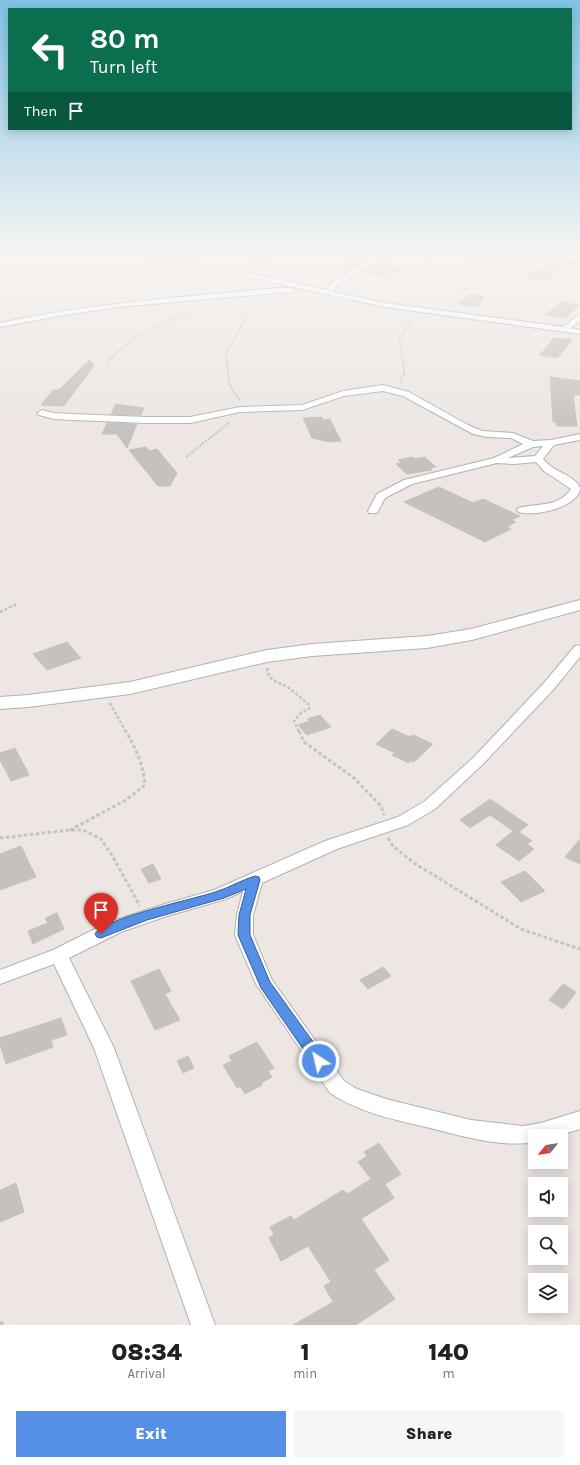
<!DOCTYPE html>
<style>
body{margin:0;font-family:Karla,sans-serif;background:#f6f6f6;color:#202124;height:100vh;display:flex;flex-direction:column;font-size:15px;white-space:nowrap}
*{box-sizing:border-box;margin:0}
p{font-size:13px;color:#757577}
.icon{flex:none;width:22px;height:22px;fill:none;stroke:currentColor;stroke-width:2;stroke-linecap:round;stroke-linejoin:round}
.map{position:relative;height:1325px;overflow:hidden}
.drawer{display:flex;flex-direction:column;background:#fff;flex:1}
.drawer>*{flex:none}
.banner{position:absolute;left:8px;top:8px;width:564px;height:122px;border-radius:0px;box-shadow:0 2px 10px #0003;background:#0b6e4f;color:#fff;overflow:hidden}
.needle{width:26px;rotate:240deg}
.tools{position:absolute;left:528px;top:1129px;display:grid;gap:8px}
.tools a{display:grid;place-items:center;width:40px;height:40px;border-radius:0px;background:#fff;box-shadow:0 2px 10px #0003;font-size:20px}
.pin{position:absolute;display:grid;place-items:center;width:34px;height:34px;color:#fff;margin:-41px -17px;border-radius:50% 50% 50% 0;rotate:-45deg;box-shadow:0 0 4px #0007}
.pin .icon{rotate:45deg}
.me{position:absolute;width:44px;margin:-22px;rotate:325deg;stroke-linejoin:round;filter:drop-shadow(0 0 3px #0008)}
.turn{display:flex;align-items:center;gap:14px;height:84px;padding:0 16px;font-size:18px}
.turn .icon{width:52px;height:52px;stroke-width:2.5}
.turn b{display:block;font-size:28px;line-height:34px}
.then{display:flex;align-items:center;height:38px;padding:0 16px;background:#0003;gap:8px;font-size:15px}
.eta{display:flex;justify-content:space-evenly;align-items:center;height:68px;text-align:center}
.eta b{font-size:24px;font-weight:800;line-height:28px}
.cta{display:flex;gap:8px;margin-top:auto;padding:8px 16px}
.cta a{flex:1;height:46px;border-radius:0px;background:#568fe6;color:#fff;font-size:16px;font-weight:800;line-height:46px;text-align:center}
.cta a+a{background:#f6f6f6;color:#202124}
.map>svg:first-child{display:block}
</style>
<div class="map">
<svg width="580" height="1325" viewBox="0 0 580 1325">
<rect width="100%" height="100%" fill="#ede6e2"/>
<!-- building -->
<path fill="#c6c1bd" stroke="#c9c1bc" d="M556 258 580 262V268L568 265 545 281 523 277 552 262 548 261Z
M355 260 366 262 350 271 335 268Z
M377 263 406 268 389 278 361 273Z
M470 294 484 297 477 307 458 304Z
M561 302 579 305 565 318 546 315Z
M554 338 572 340 557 358 540 355Z
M89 360 94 365 64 406 41 405 53 390H57L61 388Z
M550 377 580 381V395H573L577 426H557L556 422H553Z
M116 404 144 408 141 415 111 414Z
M322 417 323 420 330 419 341 441 330 442 312 438 303 418Z
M107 423 137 424 127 448 117 434H102Z
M146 447 149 451 157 449 177 473 170 486H158L129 450Z
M412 457 415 459 425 457 436 467 430 468 432 470 407 474 396 464 401 463 398 460Z
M439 487 473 503 483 499 520 516 512 520 516 522 507 527 511 529 485 542 404 502Z
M67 642 81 658 47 670 33 654Z
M320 715 331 727 307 735 298 725 309 721 307 719Z
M392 729 410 737 413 735 433 744 414 762 411 761 409 763 392 755 395 753 376 744Z
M15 748 29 775 11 781 0 760V753Z
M490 799 528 825 519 832 532 841 527 844 534 849 519 861 496 845 513 831 490 815 470 828 460 820Z
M580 839V864L565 857Z
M21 846 36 877 0 890V854Z
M153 864 161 879 149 883 141 869Z
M525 871 545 891 521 902 501 882Z
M57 913 64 929 33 944 28 931 48 923 45 918Z
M383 967 391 976 368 989 360 980Z
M159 969 171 991 165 994 180 1020 155 1030 131 981Z
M563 984 576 992 563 1009 549 1000Z
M61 1018 67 1035 51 1040 53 1047 6 1064 0 1044V1038Z
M257 1042 274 1068 268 1071 272 1077 261 1083 262 1085 245 1094 240 1086 237 1088 223 1065 232 1061 229 1056Z
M188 1056 194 1068 183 1073 177 1061Z
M379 1143 401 1174 385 1184 394 1198 361 1219 389 1260 374 1270 395 1299 356 1325H293L333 1302 324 1286 331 1282 308 1246 281 1261 269 1238 274 1235 270 1227 291 1216 294 1220 343 1190 347 1194 371 1179 358 1162 367 1156 364 1152Z
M16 1183 24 1212 0 1222V1190Z"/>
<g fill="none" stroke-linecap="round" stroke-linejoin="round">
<!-- street casing -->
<g stroke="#aeb2b8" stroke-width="2">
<path id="street" d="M391 252H399L378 261 336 286 334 292 385 303 563 327 580 314V320L571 328 580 330V334L385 307 248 277 245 275 248 273 327 290 330 283 374 259Z
M415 252H446L429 256 416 253Z
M456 252H469L506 258H522L535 252H554L580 257V261L545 254 523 262H506L459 254Z
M278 288H292L296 290 292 292 118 307 59 316 0 327V323C92 303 185 297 278 288Z
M383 385 409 392 468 425 482 431 513 433 533 441 551 440 580 434V440L554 445 543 459C546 462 549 465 552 467 560 473 577 478 580 488 580 491 578 494 577 496 566 510 534 516 518 512L517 510 518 508C538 503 558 508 571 489L544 471 536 462 514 464 497 463 412 484 385 498 377 513H369L368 511 377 494 404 480 494 458 523 444 511 438 487 437 473 434 403 396 383 391 344 396 302 410 240 412 190 423H146L72 420 54 419 39 415 37 413 42 410 54 413 72 414 146 417H190L240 407 302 405 343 391ZM543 446 535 456 508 458 533 447Z
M580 645V657L553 690 483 764 435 809 408 825 337 849 262 883 253 915V935L272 980 344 1081 357 1089 386 1099 471 1120 523 1126 541 1123 580 1111V1129L558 1136H535V1142C503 1148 461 1136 430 1128 396 1120 360 1113 330 1093L256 984 235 935 237 915 243 891 226 899 167 916 121 932 69 958 114 1048 215 1325H191L94 1048 54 964 0 984V970L53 950 109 922 165 904 214 890 325 841 398 817 425 801 473 758 543 684 575 646Z"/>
</g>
<!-- secondary casing -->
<g stroke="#aeb2b8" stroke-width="2">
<path id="secondary" d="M580 600V610L472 640 427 648 312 656 267 662 130 694 28 707 0 709V697L28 695 130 682 267 650 312 644 427 636 471 629Z"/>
</g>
<!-- path-far4 -->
<path stroke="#c4c4c4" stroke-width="1.5" stroke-dasharray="1.5 1" stroke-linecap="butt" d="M117 252 209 266 240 273
M251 268 271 252
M444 303 457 292 492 283 495 278 489 273V270L495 267
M107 364C123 340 170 318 197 309
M228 374 226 353 249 313 252 302
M404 374V367L399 340 406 330 411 317"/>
<!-- path-far3 -->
<path stroke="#c4c4c4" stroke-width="2" stroke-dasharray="2 1.5" stroke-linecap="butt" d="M228 373C228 383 233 393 240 400
M400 382 404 373
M186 457 230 422"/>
<!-- path-far2 -->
<path stroke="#c4c4c4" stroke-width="2.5" stroke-dasharray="3 2" stroke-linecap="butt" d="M0 612 17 604
M267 668C269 683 278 681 289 688 296 693 303 700 309 705V709L302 712 294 721 299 732
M110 703 126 732"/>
<!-- path-far1 -->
<path stroke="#c4c4c4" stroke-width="3" stroke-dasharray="3.5 2.5" stroke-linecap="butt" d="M299 731 304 742 354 778 381 806 384 815
M70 830 126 800 145 785C143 763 136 750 126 731
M0 838 70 830H83L101 839 113 857 140 906
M388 838 393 846 414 863 521 929 580 949"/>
<!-- path -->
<path stroke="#c4c4c4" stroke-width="4" stroke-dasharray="4.5 3" stroke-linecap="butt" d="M0 1322 3 1325"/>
<!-- street -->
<use href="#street" fill="#fff" fill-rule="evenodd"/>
<!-- secondary -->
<use href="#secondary" fill="#fff" fill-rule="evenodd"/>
</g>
<!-- sky -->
<linearGradient id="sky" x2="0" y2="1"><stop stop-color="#7fc4e6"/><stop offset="0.58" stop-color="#f7f4f2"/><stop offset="1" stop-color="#f7f4f2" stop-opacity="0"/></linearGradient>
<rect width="580" height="437" fill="url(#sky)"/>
<!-- route -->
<path fill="#568fe6" stroke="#385d96" d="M255 876 259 877 260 880 250 915V935L270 982 324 1057 326 1061 324 1065 319 1067 314 1065 261 988 238 935 239 915 246 889 224 898 147 920 101 938 97 937 95 934C103 918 195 899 215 892 229 888 241 880 255 876Z"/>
</svg>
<div class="tools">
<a><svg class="needle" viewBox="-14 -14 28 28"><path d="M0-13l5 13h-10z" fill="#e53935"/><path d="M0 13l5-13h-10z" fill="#757577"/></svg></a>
<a><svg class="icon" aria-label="sound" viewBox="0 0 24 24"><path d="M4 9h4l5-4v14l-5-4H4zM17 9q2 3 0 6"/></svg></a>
<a><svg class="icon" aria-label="search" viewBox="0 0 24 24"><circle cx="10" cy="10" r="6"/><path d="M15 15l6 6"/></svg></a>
<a><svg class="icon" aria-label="layers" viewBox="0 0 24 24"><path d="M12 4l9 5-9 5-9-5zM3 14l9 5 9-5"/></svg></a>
</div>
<div class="pin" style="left:101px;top:934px;background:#d93025"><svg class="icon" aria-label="arrive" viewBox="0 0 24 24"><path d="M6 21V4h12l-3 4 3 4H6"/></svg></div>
<svg class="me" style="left:319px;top:1061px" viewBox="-20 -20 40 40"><circle r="17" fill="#568fe6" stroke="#fff" stroke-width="3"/><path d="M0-11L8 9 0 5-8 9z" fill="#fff"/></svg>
<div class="banner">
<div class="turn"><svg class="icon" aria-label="left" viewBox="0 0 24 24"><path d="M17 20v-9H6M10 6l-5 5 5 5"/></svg><div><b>80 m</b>Turn left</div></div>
<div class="then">Then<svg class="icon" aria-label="arrive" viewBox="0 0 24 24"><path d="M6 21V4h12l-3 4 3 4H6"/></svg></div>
</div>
</div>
<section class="drawer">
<div class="eta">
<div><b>08:34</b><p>Arrival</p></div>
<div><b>1</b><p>min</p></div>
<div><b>140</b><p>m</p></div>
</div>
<div class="cta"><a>Exit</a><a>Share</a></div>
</section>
